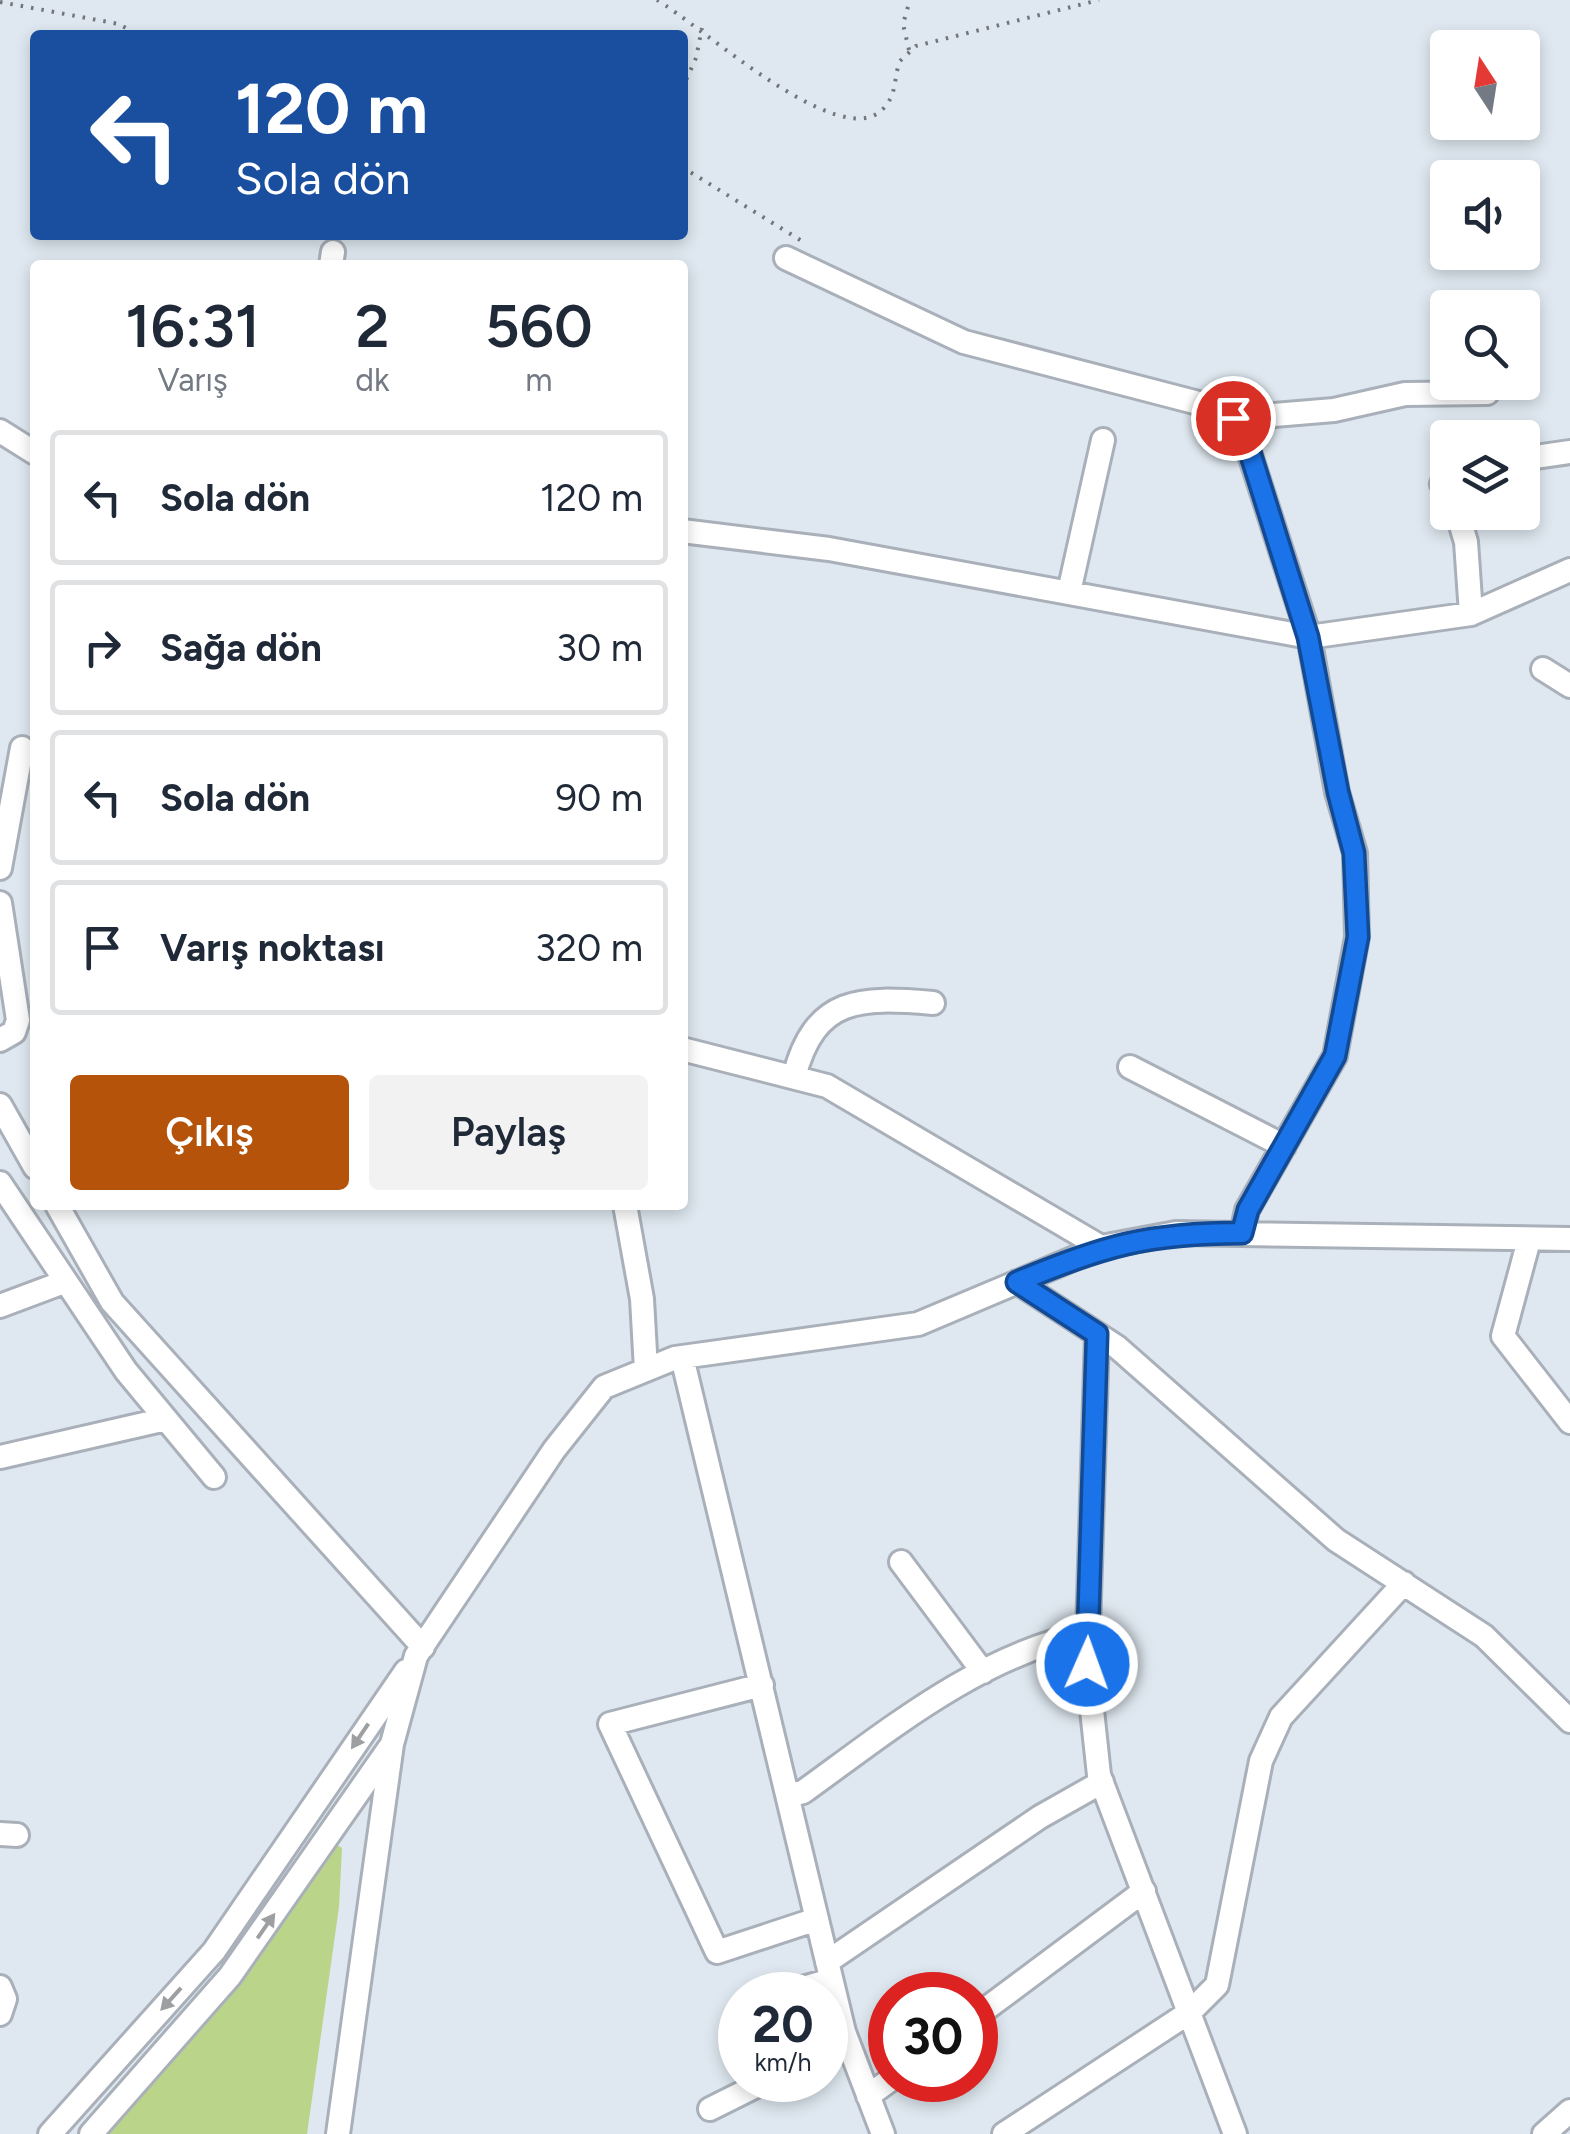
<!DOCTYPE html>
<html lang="tr">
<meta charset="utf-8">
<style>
body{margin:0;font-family:Figtree,sans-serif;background:#f2f2f3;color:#1f2937;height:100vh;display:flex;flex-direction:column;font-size:38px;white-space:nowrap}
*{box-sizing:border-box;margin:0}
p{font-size:32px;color:#747a83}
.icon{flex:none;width:55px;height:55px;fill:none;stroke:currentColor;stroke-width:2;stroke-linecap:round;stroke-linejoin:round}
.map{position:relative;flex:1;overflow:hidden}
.panel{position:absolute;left:30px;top:260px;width:658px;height:950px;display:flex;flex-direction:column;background:#fff;border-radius:10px;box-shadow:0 5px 15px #0003}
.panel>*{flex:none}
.guide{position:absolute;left:30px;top:30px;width:658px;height:210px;border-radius:10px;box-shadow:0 5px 15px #0003;background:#1a4fa0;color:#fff;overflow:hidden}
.needle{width:65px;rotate:348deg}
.fabs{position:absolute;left:1430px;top:30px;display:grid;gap:20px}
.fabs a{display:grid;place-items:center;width:110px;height:110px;border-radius:10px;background:#fff;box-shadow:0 5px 15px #0003;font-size:50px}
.speed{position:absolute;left:718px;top:1972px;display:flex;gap:20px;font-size:50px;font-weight:700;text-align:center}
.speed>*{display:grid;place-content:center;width:130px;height:130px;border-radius:50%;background:#fff;box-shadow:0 5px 15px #0003;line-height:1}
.speed small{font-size:25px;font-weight:400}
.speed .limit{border:15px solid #d22;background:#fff;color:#111}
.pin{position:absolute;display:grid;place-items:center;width:85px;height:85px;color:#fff;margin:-42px;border:5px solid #fff;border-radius:50%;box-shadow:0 2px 10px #0007}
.me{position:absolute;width:110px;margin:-55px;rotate:2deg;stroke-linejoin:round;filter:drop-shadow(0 0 8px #0008)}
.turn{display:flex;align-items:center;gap:35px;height:210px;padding:0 40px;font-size:45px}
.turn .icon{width:130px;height:130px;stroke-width:2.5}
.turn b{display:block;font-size:70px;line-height:85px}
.eta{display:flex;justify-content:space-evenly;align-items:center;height:170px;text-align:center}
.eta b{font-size:60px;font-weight:600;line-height:70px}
.cta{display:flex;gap:20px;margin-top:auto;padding:20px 40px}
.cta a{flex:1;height:115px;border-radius:10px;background:#b45309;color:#fff;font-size:40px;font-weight:600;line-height:115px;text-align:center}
.cta a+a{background:#f2f2f3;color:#1f2937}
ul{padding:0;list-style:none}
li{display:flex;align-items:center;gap:30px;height:135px;margin:0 20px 15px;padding:0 20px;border:5px solid #e0e1e3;border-radius:10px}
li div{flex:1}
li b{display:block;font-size:38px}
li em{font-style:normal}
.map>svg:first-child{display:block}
</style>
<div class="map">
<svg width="1570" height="2134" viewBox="0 0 1570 2134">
<rect width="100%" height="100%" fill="#dfe8f0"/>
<!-- green -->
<path fill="#bad489" d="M332 1842 342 1848 339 1907 307 2134H108L229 1998Z"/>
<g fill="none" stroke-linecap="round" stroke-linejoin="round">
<!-- minor casing -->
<g stroke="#a9b0b9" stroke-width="28">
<path id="minor" d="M786 258 964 342 1206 405 1241 427 1309 637 1337 792 1355 853 1357 937 1335 1056 1247 1210 1242 1233
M331 265 333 252
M1241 427 1274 415 1334 410 1405 394 1487 393
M0 431 35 453
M1522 459 1570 452
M1448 472 1442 484 1448 493
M1457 512 1466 542 1471 614
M682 531 829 549 1309 637 1471 614 1570 570
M1069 592 1103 440
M1543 669 1570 686
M0 868 22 748
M0 903 18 1020 14 1032 0 1040
M682 1049 827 1086 1101 1247
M1130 1067 1284 1146
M794 1077C815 996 860 997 933 1003
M0 1105 35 1167
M0 1183 126 1371 214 1477
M57 1205 112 1302 423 1647
M625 1205 642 1299 646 1370
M1529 1240 1503 1336 1570 1422
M1017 1282 1117 1347 1336 1540 1484 1636 1570 1721
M0 1306 64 1282
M1097 1334 1087 1664 1099 1775 1235 2134
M682 1357 844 2032 883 2134
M0 1457 166 1419
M901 1562 983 1672
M762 1685 610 1724 717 1952 817 1919
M788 1796 803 1792C889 1730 981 1654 1088 1633
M0 1834 17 1835
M827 1962 1040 1817 1102 1782
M0 1987 5 1999 0 2014
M778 1995 831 1980
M975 2017 1144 1891
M825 2055 849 2045
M868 2096 890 2080
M710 2109 768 2080
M50 2134 214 1951 406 1671
M91 2134 230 1976 390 1747
M338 2134 392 1744 416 1656 554 1450 604 1387 675 1358 918 1324 1101 1247 1176 1233 1570 1239
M1004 2134 1190 2012 1217 1985 1261 1761 1281 1717 1404 1583
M1544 2134 1570 2111"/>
</g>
<!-- path -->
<path stroke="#70767b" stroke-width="4" stroke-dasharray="2.5 8" stroke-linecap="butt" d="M657 0C700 25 838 152 882 110 898 94 893 79 900 61L916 46 1099 0
M0 2 119 24 138 35
M909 50 903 24 910 0
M682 89 696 58 702 28
M682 167 805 243"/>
<!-- minor -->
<use href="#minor" stroke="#fff" stroke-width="22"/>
</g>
<!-- one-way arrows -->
<defs><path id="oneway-solid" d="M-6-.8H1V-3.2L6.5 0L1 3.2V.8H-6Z" transform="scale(2.5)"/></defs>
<g fill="#9e9fa1">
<use href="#oneway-solid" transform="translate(360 1736) rotate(124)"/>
<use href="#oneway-solid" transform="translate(266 1926) rotate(-55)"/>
<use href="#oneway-solid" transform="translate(171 1999) rotate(132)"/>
</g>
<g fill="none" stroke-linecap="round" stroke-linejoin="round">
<!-- route casing -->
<g stroke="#114b97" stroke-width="25">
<path id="route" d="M1087 1664 1097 1334 1017 1282C1103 1246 1148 1233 1242 1233L1248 1210 1335 1056 1358 937 1354 853 1338 792 1308 637 1242 427 1233 418"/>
</g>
<!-- route -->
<use href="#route" stroke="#1a73e8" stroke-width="18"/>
</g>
</svg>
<div class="fabs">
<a><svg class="needle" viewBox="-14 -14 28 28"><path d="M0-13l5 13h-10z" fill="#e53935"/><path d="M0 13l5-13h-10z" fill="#747a83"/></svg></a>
<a><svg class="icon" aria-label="sound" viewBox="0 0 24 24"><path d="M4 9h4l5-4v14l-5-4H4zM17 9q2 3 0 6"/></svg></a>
<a><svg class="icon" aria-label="search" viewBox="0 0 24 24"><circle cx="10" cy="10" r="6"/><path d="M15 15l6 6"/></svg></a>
<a><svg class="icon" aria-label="layers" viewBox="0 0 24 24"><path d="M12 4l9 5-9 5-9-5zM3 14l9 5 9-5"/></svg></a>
</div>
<div class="speed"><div>20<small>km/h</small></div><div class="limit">30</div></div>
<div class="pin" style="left:1233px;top:418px;background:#d93025"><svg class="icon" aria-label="arrive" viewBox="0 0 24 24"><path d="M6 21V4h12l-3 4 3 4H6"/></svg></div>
<svg class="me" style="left:1087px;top:1664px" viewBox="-20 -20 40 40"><circle r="17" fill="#1a73e8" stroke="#fff" stroke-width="3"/><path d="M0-11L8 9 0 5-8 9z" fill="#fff"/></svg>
<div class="guide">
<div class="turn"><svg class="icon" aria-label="left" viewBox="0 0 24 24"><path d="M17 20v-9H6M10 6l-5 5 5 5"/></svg><div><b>120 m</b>Sola dön</div></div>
</div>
<section class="panel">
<div class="eta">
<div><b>16:31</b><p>Varış</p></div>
<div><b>2</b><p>dk</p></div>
<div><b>560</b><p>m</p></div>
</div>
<ul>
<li><svg class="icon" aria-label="left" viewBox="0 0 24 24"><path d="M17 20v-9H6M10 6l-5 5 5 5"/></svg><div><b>Sola dön</b></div><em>120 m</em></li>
<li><svg class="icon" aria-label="right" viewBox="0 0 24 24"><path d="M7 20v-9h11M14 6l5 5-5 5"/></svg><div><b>Sağa dön</b></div><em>30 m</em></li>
<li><svg class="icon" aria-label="left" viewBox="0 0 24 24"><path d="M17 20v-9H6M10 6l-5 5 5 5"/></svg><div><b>Sola dön</b></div><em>90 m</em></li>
<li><svg class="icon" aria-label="arrive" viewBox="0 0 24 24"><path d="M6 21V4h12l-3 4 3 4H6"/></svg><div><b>Varış noktası</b></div><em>320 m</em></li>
</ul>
<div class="cta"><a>Çıkış</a><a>Paylaş</a></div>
</section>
</div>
